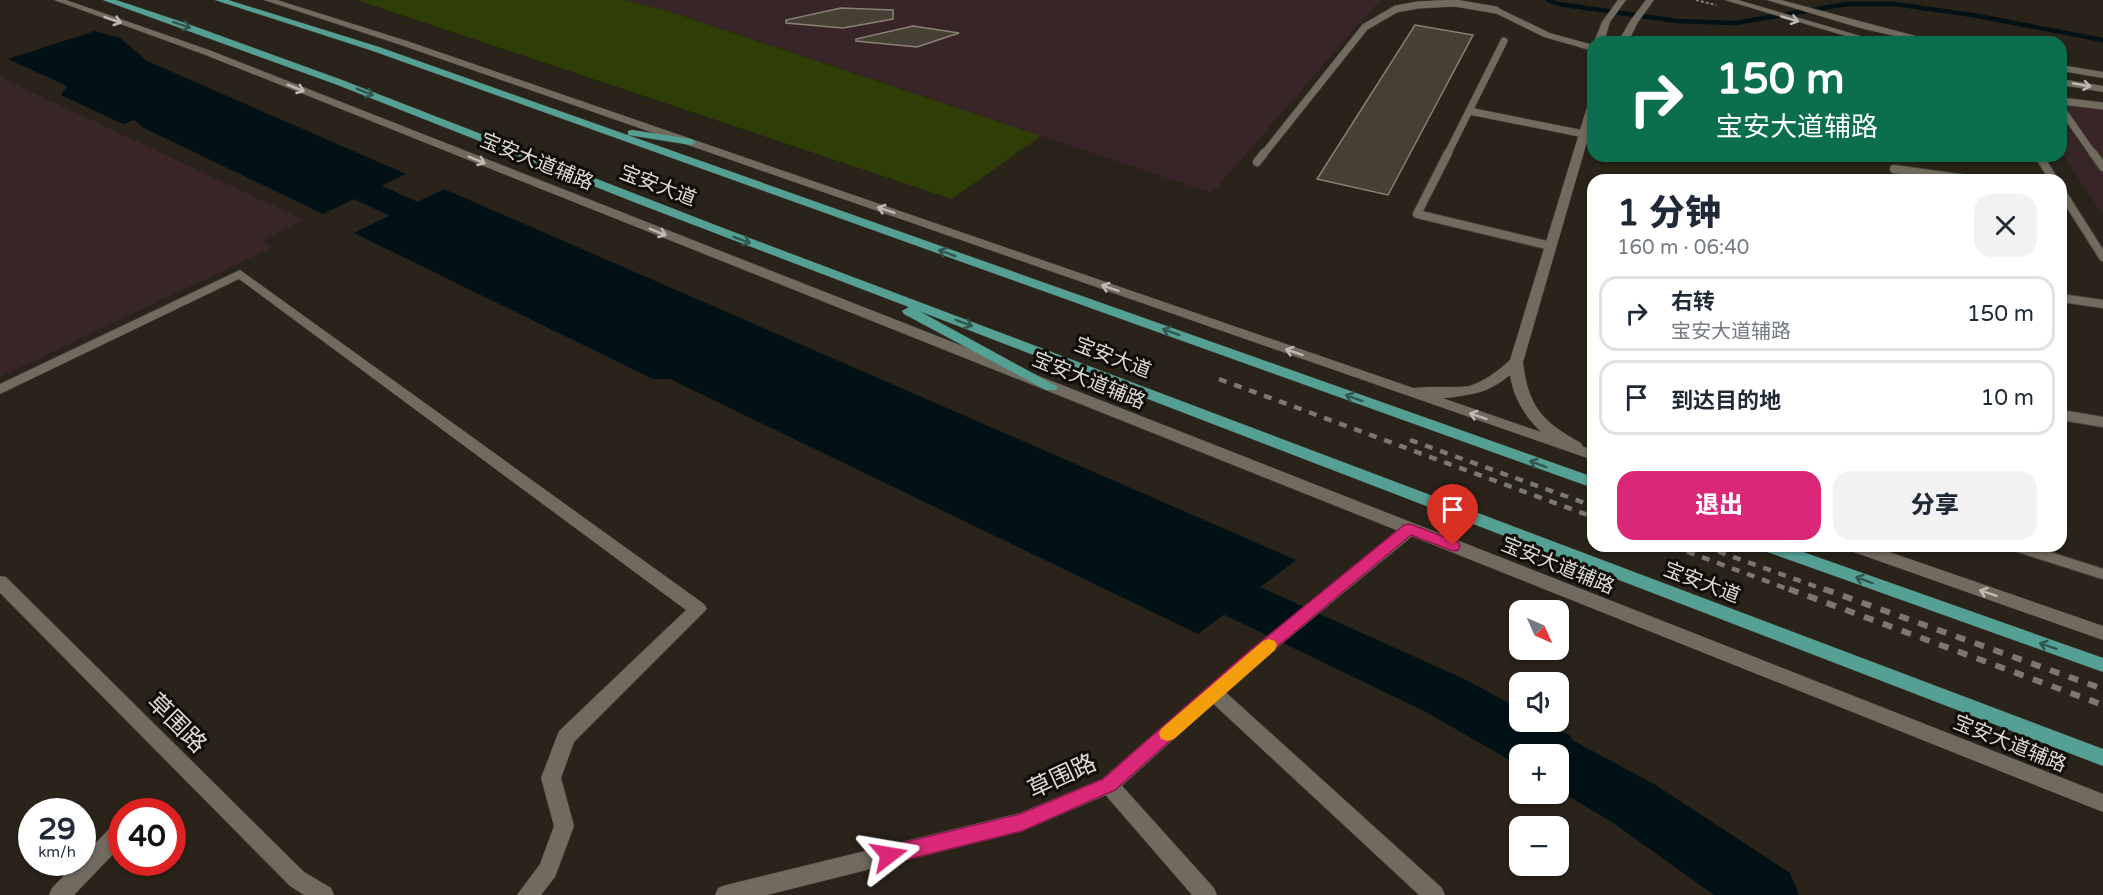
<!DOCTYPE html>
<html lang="zh">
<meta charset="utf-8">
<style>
body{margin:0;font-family:"Varela Round","Noto Sans SC",sans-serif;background:#f2f2f3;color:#1f2937;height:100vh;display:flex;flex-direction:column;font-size:22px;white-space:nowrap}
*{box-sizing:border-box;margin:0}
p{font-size:20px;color:#747a83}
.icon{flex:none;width:33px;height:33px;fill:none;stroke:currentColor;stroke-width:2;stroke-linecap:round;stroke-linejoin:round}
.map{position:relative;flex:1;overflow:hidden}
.panel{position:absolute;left:1587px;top:174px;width:480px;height:378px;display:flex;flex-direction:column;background:#fff;border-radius:18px;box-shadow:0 2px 4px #0004}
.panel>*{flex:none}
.guide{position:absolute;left:1587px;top:36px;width:480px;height:126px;border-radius:18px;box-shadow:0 2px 4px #0004;background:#0b6e4f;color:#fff;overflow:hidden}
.needle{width:39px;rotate:135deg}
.controls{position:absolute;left:1509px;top:600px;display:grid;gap:12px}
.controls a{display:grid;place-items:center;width:60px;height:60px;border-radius:12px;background:#fff;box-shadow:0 2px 4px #0004;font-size:30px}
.speed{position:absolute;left:18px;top:798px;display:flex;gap:12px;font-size:30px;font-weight:700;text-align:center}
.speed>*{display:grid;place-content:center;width:78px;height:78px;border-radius:50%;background:#fff;box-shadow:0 2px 4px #0004;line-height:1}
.speed small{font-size:15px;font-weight:400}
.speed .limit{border:9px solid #d22;background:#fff;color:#111}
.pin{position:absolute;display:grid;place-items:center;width:51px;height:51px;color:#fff;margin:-62px -26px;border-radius:50% 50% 50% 0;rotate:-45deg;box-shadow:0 0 6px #0007}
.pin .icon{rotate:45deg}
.me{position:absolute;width:66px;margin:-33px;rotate:76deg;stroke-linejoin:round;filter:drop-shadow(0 0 4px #0008)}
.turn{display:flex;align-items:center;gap:21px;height:126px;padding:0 30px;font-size:27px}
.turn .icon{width:78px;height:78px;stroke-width:2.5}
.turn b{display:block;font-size:42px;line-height:51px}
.round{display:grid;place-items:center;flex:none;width:63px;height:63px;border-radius:18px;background:#f2f2f3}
.head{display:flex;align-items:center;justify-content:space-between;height:102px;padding:0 30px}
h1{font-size:36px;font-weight:800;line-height:45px}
.cta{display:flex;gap:12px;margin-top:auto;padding:12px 30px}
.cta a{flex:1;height:69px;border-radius:18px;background:#db2777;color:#fff;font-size:24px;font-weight:800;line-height:69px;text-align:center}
.cta a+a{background:#f2f2f3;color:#1f2937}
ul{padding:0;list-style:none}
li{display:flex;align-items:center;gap:18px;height:75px;margin:0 12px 9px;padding:0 18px;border:3px solid #e0e1e3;border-radius:18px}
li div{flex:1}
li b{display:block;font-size:22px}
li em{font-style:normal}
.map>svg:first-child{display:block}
</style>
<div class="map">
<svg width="2103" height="895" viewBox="0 0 2103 895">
<rect width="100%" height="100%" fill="#292319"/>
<!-- industrial -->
<path fill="#382528" d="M624 0H1380L1212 193 668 11Z
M0 77 304 220 261 241 273 247 0 377Z
M2061 97 2103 102V215L2061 152Z"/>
<!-- green -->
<path fill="#2f3d06" d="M357 0H624L668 11 1041 136 952 199Z"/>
<!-- water -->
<path fill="#011115" d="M95 31 120 38 147 61 406 174 323 214 144 128 134 120 123 124 61 95 67 86 8 59Z
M444 189 1296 560 1198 634 670 379H653L354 233Z"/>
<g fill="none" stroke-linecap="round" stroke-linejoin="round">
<!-- stream -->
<path stroke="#011115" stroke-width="4.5" d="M1548 0 1559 4 1676 21 1735 23 1847 4H1895L1972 15 2103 40"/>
<!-- river -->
<path fill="#011115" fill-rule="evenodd" d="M312 156 324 159 472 227 477 235 472 243 459 246 446 243 300 173 296 166 300 159Z
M1187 556 1205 562 1466 680 1520 709V722H1543L1571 736 1572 740 1654 784 1790 873 1799 895H1714L1612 822 1558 790V754H1520V766L1426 712 1169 588 1162 575 1169 562Z"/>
</g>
<!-- building -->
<path fill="#453f34" stroke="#898175" stroke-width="1.5" d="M841 8 893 10V19L843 28 786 23V20Z
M1415 25 1473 35 1388 195 1317 179Z
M913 26 959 33 917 47 856 41V39Z"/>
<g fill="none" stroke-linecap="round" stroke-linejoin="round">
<!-- service-far2 casing -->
<g stroke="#423e36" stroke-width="8">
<path id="service-far2" d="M1449 2 1496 10
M2061 101 2103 106
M2061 108 2094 155
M1469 111 1584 134
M1263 155 1365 27 1396 9 1418 5 1455 3
M1447 155 1504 41"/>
</g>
<!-- service-far1 casing -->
<g stroke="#423e36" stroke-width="10">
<path id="service-far1" d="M1448 153 1417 214 1551 246
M2093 153 2103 167
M2039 156 2054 180
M1257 162 1264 153
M1894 169 1973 180
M2061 191 2103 257
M2061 298 2103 304"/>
</g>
<!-- service casing -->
<g stroke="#423e36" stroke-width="12">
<path id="service" d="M2061 415 2103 422
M2015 546 2103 574"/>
</g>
<!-- minor casing -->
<g stroke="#423e36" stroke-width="1">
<path id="minor" d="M1496 7 1550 33 1593 45V51L1544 37 1493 12 1492 10Z
M240 270 704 604 707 609 574 742 561 778 574 826 555 877 541 895H517L540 864 554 826 541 778 559 731 686 610 239 279 0 394V384Z
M1214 685 1221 688 1442 888 1445 895H1419L1207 698 1205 693 1207 688Z
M1109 776 1116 779 1214 888 1217 895H1192L1102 791 1099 785 1102 779Z
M121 822 122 845 74 895H49L52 888 77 862H82V857L114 824Z"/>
</g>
<!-- tertiary casing -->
<g stroke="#423e36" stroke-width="1">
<path id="tertiary" d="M1618 0H1626L1610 22 1604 42H1594L1602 22Z
M1646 0H1654L1638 22 1628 42H1618L1630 21Z
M1725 0H1738L1881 42H1866Z
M1767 0H1781L1938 42H1921L1860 28Z
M2061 65 2103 72V78L2061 71Z
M2061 79 2103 86V92L2061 85Z
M1593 101V121L1523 362C1528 407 1543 422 1581 443L1583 447 1576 452C1542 442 1515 409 1510 375 1503 381 1495 386 1486 390 1471 396 1415 405 1404 392 1411 384 1455 389 1469 386 1485 381 1498 371 1510 360L1588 104Z
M1410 523 1416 525 1418 529 1416 533 1254 667 1116 791 1022 831 767 895H715L718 888 726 885 1020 813 1102 779 1242 657 1404 525Z
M0 576 6 577 304 872 331 888 334 895H304L290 886 0 593Z"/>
</g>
<!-- secondary casing -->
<g stroke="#423e36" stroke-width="1">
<path id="secondary" d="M54 0H66L209 50 2103 794V812L203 54Z
M264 0H277L407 41 1593 450V460L401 45Z
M1846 546H1872L2103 626V640L1848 550Z"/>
</g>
<!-- primary casing -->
<g stroke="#423e36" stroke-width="1">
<path id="primary" d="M103 0H116L188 24 342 80 723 228 2103 749V766L919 311 1058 387 1056 390H1046L904 314 902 311 909 307 639 204 335 84Z
M215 0H228L379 47 1593 477V488L373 51Z
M632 130 691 139 696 142 691 145 628 135V131Z
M1760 546H1786L2103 658V672L1762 550Z"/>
</g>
<!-- path -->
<path stroke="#858078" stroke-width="2" stroke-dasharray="3 2" stroke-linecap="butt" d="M1696 0 1716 5"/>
<!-- service-far2 -->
<use href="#service-far2" stroke="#716a5e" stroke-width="7"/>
<!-- service-far1 -->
<use href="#service-far1" stroke="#716a5e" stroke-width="8"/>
<!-- service -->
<use href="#service" stroke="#716a5e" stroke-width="10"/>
<!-- minor -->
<use href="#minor" fill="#716a5e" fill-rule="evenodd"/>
<!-- tertiary -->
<use href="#tertiary" fill="#716a5e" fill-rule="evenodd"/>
<!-- secondary -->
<use href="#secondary" fill="#716a5e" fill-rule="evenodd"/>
<!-- primary -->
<use href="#primary" fill="#55a095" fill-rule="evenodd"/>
<!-- rail-far1 -->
<path stroke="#7c776f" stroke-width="4.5" stroke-dasharray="8 8" stroke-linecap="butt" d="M1219 379 1593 517
M1410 440 1593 506
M1672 546 1793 591
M1703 546 1828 591"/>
<!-- rail -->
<path stroke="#7c776f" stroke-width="6" stroke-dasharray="10 10" stroke-linecap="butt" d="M1789 589 2103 705
M1824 589 2103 689"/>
</g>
<!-- one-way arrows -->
<defs><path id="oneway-shaft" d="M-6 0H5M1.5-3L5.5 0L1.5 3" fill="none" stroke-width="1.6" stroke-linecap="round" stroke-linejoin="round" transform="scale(1.5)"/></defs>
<g stroke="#beb9b1">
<use href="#oneway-shaft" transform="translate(1790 19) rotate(16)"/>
<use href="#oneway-shaft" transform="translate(113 20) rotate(19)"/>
<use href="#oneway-shaft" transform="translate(2082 85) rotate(10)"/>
<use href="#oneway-shaft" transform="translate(296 88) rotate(22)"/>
<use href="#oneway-shaft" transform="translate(477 160) rotate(22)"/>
<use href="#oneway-shaft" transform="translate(886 210) rotate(-161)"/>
<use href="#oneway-shaft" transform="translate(658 232) rotate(22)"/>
<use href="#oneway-shaft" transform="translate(1110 288) rotate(-161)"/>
<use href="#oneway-shaft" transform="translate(1294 352) rotate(-161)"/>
<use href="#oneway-shaft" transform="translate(1478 416) rotate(-161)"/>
<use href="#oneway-shaft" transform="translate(1988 593) rotate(-161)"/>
</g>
<g stroke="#32564e">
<use href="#oneway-shaft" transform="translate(182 25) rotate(19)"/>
<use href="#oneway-shaft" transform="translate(365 92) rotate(22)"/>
<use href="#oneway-shaft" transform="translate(742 240) rotate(21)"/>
<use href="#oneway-shaft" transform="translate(947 253) rotate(-160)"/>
<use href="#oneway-shaft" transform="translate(964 323) rotate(21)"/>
<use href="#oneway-shaft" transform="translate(1171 332) rotate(-160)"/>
<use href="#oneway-shaft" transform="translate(1354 398) rotate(-160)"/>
<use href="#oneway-shaft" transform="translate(1538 464) rotate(-160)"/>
<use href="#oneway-shaft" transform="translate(1864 580) rotate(-160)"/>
<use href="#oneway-shaft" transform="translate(2048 646) rotate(-161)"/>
</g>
<!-- route -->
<path fill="#db2777" stroke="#8e194d" stroke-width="1.5" d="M1410 524 1458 542 1460 546 1458 550 1453 551 1411 535 1254 666 1115 790 1022 831 889 864 882 861 879 855 882 849 889 846 1020 814 1103 779 1242 657 1404 525Z"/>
<!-- slow -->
<path fill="#f59e0b" d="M1269 639 1275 641 1277 645 1275 650 1174 739 1168 741 1161 739 1159 734 1161 729 1263 641Z"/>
<g text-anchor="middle" stroke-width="6" stroke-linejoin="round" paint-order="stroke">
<!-- street labels -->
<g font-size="20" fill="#dfdbd5" stroke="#0f0d08">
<text transform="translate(537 161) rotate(22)" y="7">宝安大道辅路</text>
<text transform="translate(658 185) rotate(21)" y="7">宝安大道</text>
<text transform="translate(1113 357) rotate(21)" y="7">宝安大道</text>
<text transform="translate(1089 380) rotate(22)" y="7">宝安大道辅路</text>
<text transform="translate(1558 565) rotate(22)" y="7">宝安大道辅路</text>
<text transform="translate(1702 582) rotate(21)" y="7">宝安大道</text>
<text transform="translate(2010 743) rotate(22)" y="7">宝安大道辅路</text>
</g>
<!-- near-street labels -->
<g font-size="24" fill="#dfdbd5" stroke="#0f0d08">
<text transform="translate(177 723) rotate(45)" y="8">草围路</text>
<text transform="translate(1062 776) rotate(-25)" y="8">草围路</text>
</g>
</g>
</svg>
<div class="controls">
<a><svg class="needle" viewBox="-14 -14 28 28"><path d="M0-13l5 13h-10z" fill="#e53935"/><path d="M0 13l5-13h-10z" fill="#747a83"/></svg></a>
<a><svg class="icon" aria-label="sound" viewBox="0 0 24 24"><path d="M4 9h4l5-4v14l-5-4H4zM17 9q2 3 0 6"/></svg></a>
<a>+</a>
<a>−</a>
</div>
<div class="speed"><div>29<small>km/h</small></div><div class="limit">40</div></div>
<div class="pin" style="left:1453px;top:546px;background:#d93025"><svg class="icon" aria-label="arrive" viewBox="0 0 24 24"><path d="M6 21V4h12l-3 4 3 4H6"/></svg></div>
<svg class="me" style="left:889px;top:855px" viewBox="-20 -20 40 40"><path d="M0-17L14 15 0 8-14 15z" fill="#db2777" stroke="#fff" stroke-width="4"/></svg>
<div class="guide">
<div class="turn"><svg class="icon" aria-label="right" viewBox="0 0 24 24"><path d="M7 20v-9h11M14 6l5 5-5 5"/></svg><div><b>150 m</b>宝安大道辅路</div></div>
</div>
<section class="panel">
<div class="head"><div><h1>1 分钟</h1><p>160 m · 06:40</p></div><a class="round"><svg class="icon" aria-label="close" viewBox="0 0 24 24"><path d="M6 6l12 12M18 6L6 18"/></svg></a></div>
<ul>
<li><svg class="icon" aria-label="right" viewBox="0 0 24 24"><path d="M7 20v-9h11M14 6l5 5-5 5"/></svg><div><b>右转</b><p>宝安大道辅路</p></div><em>150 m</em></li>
<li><svg class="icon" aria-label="arrive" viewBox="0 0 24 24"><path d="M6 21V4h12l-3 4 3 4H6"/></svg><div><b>到达目的地</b></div><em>10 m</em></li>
</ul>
<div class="cta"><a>退出</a><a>分享</a></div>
</section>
</div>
